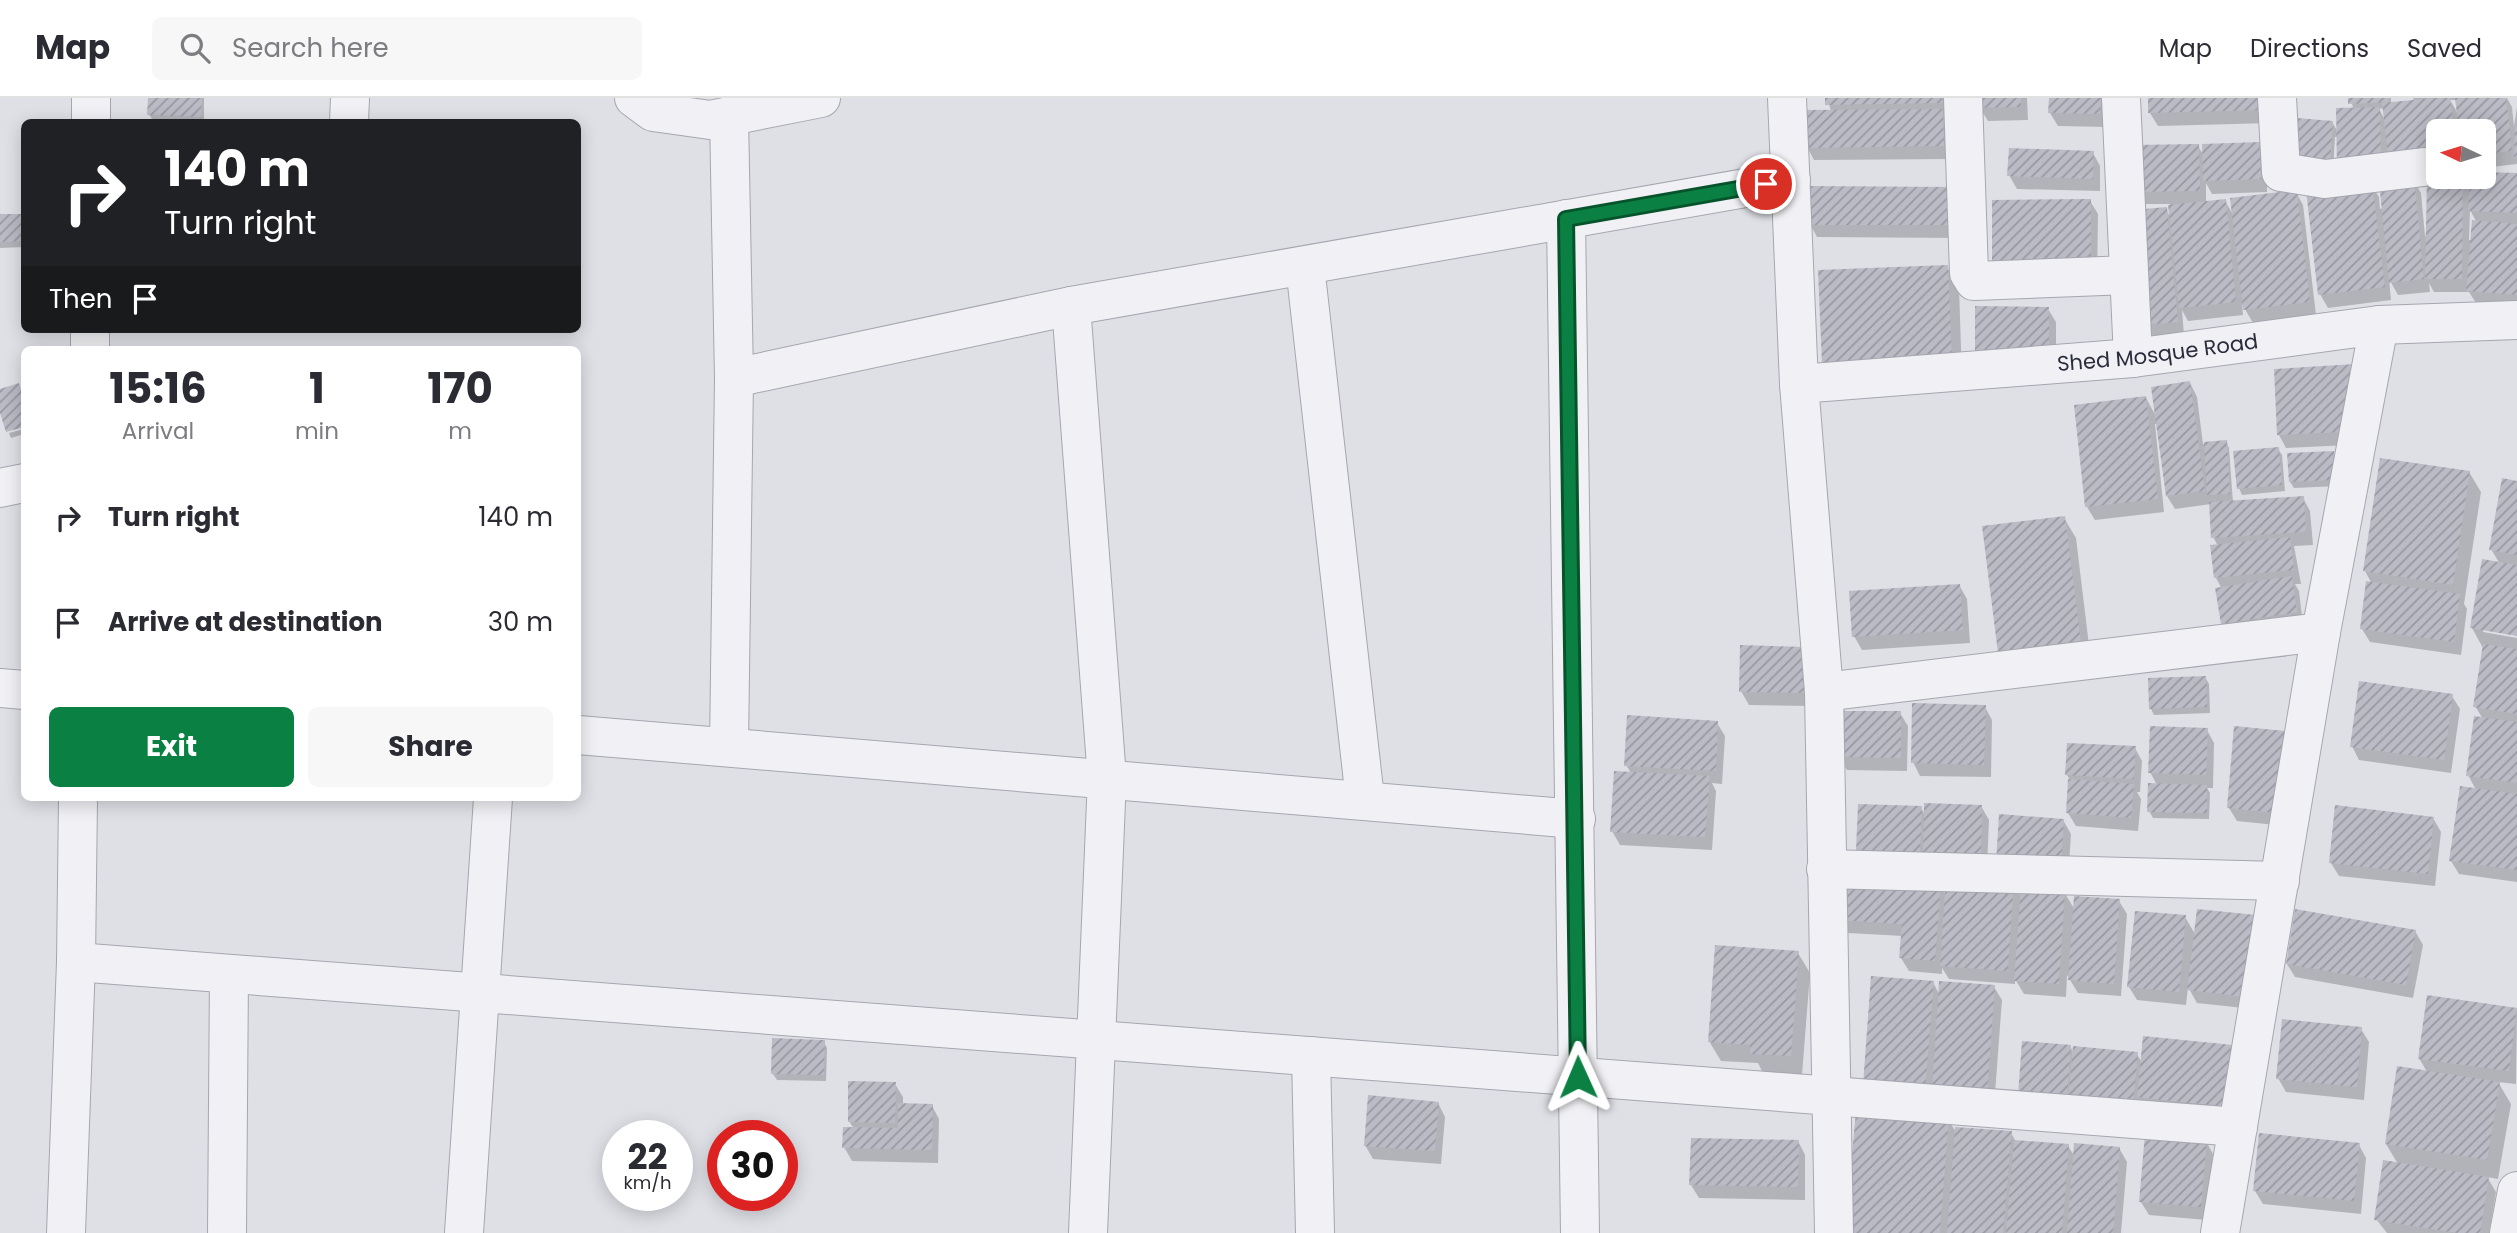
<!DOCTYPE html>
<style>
body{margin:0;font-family:Poppins,sans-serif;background:#f7f7f7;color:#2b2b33;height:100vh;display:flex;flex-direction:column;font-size:26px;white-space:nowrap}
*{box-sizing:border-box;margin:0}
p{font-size:23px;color:#7c7c81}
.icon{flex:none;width:38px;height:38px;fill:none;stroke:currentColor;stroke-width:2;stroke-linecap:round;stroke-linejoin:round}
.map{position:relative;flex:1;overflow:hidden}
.details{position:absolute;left:21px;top:248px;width:560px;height:455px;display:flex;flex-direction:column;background:#fff;border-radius:10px;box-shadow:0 4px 18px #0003}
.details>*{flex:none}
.banner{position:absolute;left:21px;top:21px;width:560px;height:214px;border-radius:10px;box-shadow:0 4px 18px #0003;background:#202124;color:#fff;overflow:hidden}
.needle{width:46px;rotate:274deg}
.buttons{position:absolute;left:2426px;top:21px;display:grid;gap:14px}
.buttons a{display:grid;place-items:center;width:70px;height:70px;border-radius:10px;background:#fff;box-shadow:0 4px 18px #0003;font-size:35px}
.speed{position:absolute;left:602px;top:1022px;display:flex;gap:14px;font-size:35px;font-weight:700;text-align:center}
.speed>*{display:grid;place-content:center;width:91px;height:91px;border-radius:50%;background:#fff;box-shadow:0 4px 18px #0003;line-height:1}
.speed small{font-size:18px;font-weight:400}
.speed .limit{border:10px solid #d22;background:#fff;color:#111}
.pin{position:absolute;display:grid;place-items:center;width:60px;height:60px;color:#fff;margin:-30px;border:4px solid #fff;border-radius:50%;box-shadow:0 2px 7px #0007}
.me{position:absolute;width:77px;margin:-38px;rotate:359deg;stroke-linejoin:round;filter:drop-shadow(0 0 5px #0008)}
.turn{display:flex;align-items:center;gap:24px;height:147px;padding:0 28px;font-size:32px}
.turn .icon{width:91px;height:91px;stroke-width:2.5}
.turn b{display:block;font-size:49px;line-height:60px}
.then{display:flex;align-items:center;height:66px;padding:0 28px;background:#0003;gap:14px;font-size:26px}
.eta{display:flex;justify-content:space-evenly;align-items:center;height:119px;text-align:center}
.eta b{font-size:42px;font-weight:700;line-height:49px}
.button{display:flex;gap:14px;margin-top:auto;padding:14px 28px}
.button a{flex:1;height:80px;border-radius:10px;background:#0b8043;color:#fff;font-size:28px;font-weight:700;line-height:80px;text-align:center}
.button a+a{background:#f7f7f7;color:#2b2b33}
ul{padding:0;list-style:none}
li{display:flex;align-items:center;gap:21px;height:105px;padding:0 28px}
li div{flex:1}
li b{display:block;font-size:26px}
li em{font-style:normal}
header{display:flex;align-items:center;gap:42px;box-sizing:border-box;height:98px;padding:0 35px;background:#fff;border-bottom:2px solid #e1e1e2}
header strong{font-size:33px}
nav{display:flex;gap:38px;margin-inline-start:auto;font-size:24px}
.search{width:490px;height:63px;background:#f7f7f7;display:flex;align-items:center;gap:18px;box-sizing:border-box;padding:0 24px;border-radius:10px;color:#7c7c81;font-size:26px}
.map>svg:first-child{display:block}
</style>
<header>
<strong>Map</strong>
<div class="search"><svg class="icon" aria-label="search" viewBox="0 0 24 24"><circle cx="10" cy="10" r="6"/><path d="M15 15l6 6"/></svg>Search here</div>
<nav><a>Map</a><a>Directions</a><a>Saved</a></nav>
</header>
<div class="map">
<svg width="2517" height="1135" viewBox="0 0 2517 1135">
<defs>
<pattern id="building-hatch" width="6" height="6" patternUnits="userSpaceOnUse" patternTransform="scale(1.75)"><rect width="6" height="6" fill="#babbc5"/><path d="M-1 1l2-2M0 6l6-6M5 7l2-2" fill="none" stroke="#9798a1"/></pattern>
</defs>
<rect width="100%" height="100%" fill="#dfe0e6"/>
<!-- shadow -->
<path fill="#0003" fill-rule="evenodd" d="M150 0H204V24L153 23 149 16Z
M1827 0H1948L1951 61 1814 62 1807 49 1831 13Z
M1979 0H2027L2028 22 1988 23 1980 10Z
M2050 0H2107V29L2058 28 2050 15Z
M2149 0H2271L2272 25 2158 28 2150 15Z
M2350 0H2391V6L2415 4 2413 0H2507L2512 9 2514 29 2517 9V66L2483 70V33H2438L2413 81 2421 95 2425 138H2427L2438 79H2462L2471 94 2472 79 2517 77V209L2476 205 2469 194H2434L2429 185 2430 194 2398 197 2389 181 2391 202 2328 210 2320 196 2371 86 2379 99 2380 111 2383 110 2381 82 2338 39H2335L2333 72 2299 70 2332 24 2338 34 2354 12ZM2450 2H2457L2458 16 2453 7ZM2384 10 2385 22 2379 11ZM2470 112 2477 125 2472 142H2469Z
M2259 46 2267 59V94L2212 96 2206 85V105L2225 103 2234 118 2296 94 2303 107 2316 217 2253 225 2242 206 2243 217 2188 223 2182 212 2184 237 2154 240 2146 226 2166 111 2171 121 2170 106H2142L2134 93 2198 48 2204 58Z
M2093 55 2100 68V93L2017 91 2009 77Z
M1951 90 1959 140 1817 139 1810 126Z
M2090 103 2098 116 2097 186H2002Z
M0 118H24V149L0 150Z
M1947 169 1959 189 1962 281 1820 174Z
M2048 211 2056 224V267L1977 253Z
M2354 268 2349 347 2286 350 2279 337Z
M2190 285 2197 299 2203 346 2226 344 2229 350 2233 405 2303 400 2310 413 2313 447 2294 448 2301 486H2295L2299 493 2303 527 2230 539 2222 526V491L2216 480 2218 448 2213 439 2211 406 2175 411 2167 398 2158 326H2155L2164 414 2095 422 2087 409 2146 300 2157 320Z
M24 331V336L11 340 9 335Z
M2278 351 2282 357 2285 393 2242 397 2239 390Z
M2333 355 2337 361 2338 388 2294 390 2290 384Z
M2469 374 2481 394 2464 506 2467 511 2461 557 2370 544 2362 531 2372 486 2365 473Z
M2517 385V536L2483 531V534L2517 540V784L2459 776 2451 763 2476 692 2468 677 2483 621 2475 608 2483 550 2472 530 2500 466 2491 451Z
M2064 420 2076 440 2091 564 1999 554Z
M1959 487 1967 501 1970 545 1862 552 1854 538Z
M1806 550 1813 608 1749 607 1741 593Z
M2205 579 2209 586 2210 615 2154 617 2151 611 2150 582Z
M2452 598 2460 611 2451 675 2359 662 2352 648Z
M1985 609 1992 622 1991 679 1920 678 1913 664Z
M1900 615 1908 628 1907 673 1847 672 1839 659Z
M1717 625 1725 638 1722 686 1712 685 1716 693 1712 752 1620 747 1612 733 1631 675 1626 667Z
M2207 632 2214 645 2213 690H2207L2210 695 2209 721 2153 720 2149 713 2157 687 2150 674Z
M2294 636V729L2237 723 2229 710Z
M2135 650 2142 663 2140 694H2137L2141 701 2138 733 2076 728 2068 715 2070 682 2067 677Z
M1981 708 1989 722 1987 769 1865 765 1857 752 1921 710 1926 718Z
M2001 718 2063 722 2071 736 2068 783Z
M2433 720 2441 734 2435 788 2339 778 2331 765Z
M2013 784 2022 799 2064 794 2075 812 2119 803 2127 816 2121 898 2078 895 2067 877 2066 899 2024 896 2015 881V886L1949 881 1942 870V876L1909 873 1901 860 1903 838 1848 835 1840 822 1940 786 1946 798Z
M2185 819 2195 836 2253 911 2197 905 2188 889 2186 907 2137 902 2129 889Z
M2415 833 2423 847 2413 900 2295 879 2287 866Z
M1798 855 1810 875 1802 977 1763 975 1758 965 1721 963 1709 943Z
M1933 884 1939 896 1994 889 2002 902 1994 1009 1872 1000Z
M2428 899 2517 912 2516 986 2498 984 2511 1006 2498 1081 2487 1079 2496 1094 2489 1135H2387L2376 1121 2398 1066 2386 1046 2427 974 2419 960Z
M2361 931 2369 944 2364 1002 2286 994 2278 980Z
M824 944 827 950 826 983 777 982 773 976Z
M2070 948 2074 956H2137L2142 965 2232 949 2233 1021 2027 1010Z
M895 986 903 999V1007L932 1008 939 1021 938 1065 852 1063 844 1049 854 1031 849 1023Z
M1438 1005 1445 1019 1441 1066 1373 1061 1365 1047Z
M1948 1021 1957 1036 2011 1035 2016 1044 2068 1048 2075 1059 2119 1050 2127 1064 2121 1135H1847Z
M1798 1043 1805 1057V1102L1699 1100 1691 1087Z
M2206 1043 2213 1056 2207 1122 2149 1117 2141 1104Z
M2359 1047 2366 1060 2361 1116 2263 1106 2255 1093Z"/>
<!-- building -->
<path fill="url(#building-hatch)" d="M148 0H202L201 19 147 17Z
M1825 0H1942V5L1825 7Z
M1978 0H2021V9L1978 10Z
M2049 0H2101L2100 16 2048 15Z
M2148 0H2265L2266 12 2148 15Z
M2348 0H2389V4L2348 6Z
M2432 0H2450L2454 33H2438V60L2389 65 2382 5Z
M2455 0H2506L2512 53 2483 56V33H2459Z
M2380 9 2381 69 2337 70 2336 10Z
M1943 11 1944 48 1805 50V12Z
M2297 20 2333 23 2330 66 2294 64Z
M2515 28H2517V60L2514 59Z
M2260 44 2261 81 2203 83 2202 46Z
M2199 46 2200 93 2132 94 2131 47Z
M2009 50 2094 53 2093 81 2007 78Z
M2483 74 2517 75V115L2468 113 2470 79H2483Z
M2427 76 2463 79 2462 181H2425Z
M2414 79 2424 181 2389 185 2379 83Z
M2372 84 2385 189 2318 197 2306 92Z
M1808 88 1953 89V127H1808Z
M2297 92 2310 204 2243 212 2230 100Z
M2091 101V173H1992V102Z
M2226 101 2236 204 2179 210 2168 107Z
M2167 109 2178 224 2145 227 2133 112Z
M0 116H24V143L0 144Z
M2472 122 2517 126V197L2466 193Z
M1948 167 1952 262 1822 267 1818 172Z
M1975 208 2049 209V254H1975Z
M2355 266 2342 334 2277 337 2274 271Z
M2190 283 2205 393 2166 398 2151 289Z
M19 285 24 302V329L6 334 0 315V291Z
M2146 298 2158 401 2085 409 2074 307Z
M2227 342 2230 396 2207 397 2204 344Z
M2279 349 2282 387 2237 391 2233 353Z
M2334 353 2335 382 2289 384 2287 355Z
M2380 360 2470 373 2453 487 2363 473Z
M2502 380 2517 383V457L2489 452Z
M2304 398 2306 434 2211 440 2209 404Z
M2065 418 2081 545 1998 555 1982 428Z
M2290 439 2294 472 2214 480 2210 447Z
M2482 461 2517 467V538L2470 530Z
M2292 478 2297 514 2221 526 2215 490Z
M2366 483 2460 496 2454 544 2360 531Z
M1960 486 1963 532 1852 539 1849 493Z
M2483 546 2517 551V616L2473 609Z
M1740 547 1807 549 1806 595 1739 594Z
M2206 578 2207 609 2149 611 2148 580Z
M2359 583 2453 596 2444 662 2350 649Z
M1912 605 1986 607 1984 667 1911 665Z
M1838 613H1901V660L1837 659Z
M1627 617 1718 623 1716 673 1624 668Z
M2474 618 2517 624V685L2466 678Z
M2150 628 2208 630 2206 677 2148 675Z
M2234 628 2295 634 2287 716 2227 710Z
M2067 645 2136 648 2134 681 2065 677Z
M1614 673 1710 678 1705 739 1610 734Z
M2068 681 2134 686 2131 720 2066 715Z
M2148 685 2207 687V715L2147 714Z
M2460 688 2517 696V772L2449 763Z
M1924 705 1982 707 1981 756 1923 754Z
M1858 706 1922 708 1920 756 1856 752Z
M2335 707 2434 719 2428 776 2329 765Z
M1999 716 2064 721 2061 770 1996 765Z
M1946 777 2014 782 2008 873 1940 868Z
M1841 778 1941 785 1935 863 1899 860 1902 826 1838 822Z
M2021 789 2065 793 2059 886 2014 883Z
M2074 798 2120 801 2114 886 2068 882Z
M2197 811 2256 817 2246 899 2187 892Z
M2295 811 2416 832 2406 887 2286 866Z
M2135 813 2186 817 2179 894 2127 889Z
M1715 847 1799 853 1791 958 1750 956V947L1708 944Z
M1871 878 1934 883 1925 992 1863 987Z
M1939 883 1995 887 1987 997 1932 993Z
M2427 897 2517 910 2509 973 2418 961Z
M2282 921 2362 929 2357 989 2276 981Z
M2143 938 2233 947 2226 1009 2137 999Z
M772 940 825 942 824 977 771 976Z
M2022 943 2071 947 2067 1001 2018 997Z
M2073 948 2138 954 2133 1008 2068 1002Z
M2397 968 2500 984 2487 1062 2385 1046Z
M848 983 896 984 895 1025 848 1024Z
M1368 997 1439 1004 1435 1053 1364 1048Z
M898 1005 933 1006 932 1052 842 1050 843 1029 898 1030Z
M1856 1012 1949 1019 1940 1135H1845Z
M1955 1029 2012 1033 2003 1135H1947Z
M2259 1035 2360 1045 2354 1103 2253 1093Z
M2145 1036 2207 1041 2201 1109 2139 1104Z
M1691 1040 1799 1042 1798 1089 1689 1087Z
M2014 1042 2069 1046 2062 1135H2006Z
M2074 1045 2120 1049 2113 1135H2067Z
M2383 1062 2489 1079 2480 1135H2458L2374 1122Z"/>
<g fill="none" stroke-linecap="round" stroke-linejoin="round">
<!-- minor casing -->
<g stroke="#a5a6af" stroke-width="40">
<g id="minor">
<path d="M91 0V24"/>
<path d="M634 0 653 14 710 22 821 0"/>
<path d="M1787 0 1799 286 1824 594 1834 1135"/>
<path d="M1963 0 1969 175 1974 183 2129 177"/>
<path d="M2121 0 2133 260"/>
<path d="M2277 0 2281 74 2325 81 2424 69"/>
<path d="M349 24 350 0"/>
<path d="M1566 121 1580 1135"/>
<path d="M1305 168 1365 701"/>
<path d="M1071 208 1107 680 1088 1135"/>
<path d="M90 252V231"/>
<path d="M734 280 1071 208 1791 82"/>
<path id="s1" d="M1799 286 2133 260 2379 227 2517 222"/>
<path d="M0 390 24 385"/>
<path d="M0 590 24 592"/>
<path d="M1824 594 2321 534"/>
<path d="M578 637 1576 721"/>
<path d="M729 649 734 280 729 18"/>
<path d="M1826 771 2280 783"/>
<path d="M76 864 2238 1029"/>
<path d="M1311 958 1315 1135"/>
<path d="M66 1135 76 864 78 700"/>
<path d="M227 1135 229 876"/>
<path d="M464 1135 493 700"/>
<path d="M2220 1135 2321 534 2379 227"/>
<path d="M2509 1135 2517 1093"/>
</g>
</g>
<!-- minor -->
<use href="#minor" stroke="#f1f1f5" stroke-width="38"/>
</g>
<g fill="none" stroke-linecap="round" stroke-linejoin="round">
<!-- route casing -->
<g stroke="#07532c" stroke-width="18">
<path id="route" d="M1578 979 1566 121 1766 86"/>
</g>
<!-- route -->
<use href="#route" stroke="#0b8043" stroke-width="12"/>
</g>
<g text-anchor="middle" stroke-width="5" stroke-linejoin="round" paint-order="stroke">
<!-- street labels -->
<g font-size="21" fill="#2a2c3b" stroke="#eeeff4">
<text dy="7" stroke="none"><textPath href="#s1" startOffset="360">Shed Mosque Road</textPath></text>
</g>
</g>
</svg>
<div class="buttons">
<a><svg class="needle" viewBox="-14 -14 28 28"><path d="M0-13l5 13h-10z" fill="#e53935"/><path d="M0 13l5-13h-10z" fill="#7c7c81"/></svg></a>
</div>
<div class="speed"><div>22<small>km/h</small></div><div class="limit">30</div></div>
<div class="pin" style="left:1766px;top:86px;background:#d93025"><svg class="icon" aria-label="arrive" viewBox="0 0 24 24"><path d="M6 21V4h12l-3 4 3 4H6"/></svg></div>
<svg class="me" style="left:1578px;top:979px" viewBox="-20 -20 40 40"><path d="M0-17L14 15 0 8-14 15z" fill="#0b8043" stroke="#fff" stroke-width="4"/></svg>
<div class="banner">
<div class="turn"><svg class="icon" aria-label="right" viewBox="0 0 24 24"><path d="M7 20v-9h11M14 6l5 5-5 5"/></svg><div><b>140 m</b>Turn right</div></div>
<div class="then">Then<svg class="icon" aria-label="arrive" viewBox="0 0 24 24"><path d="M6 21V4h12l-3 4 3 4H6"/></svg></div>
</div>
<section class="details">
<div class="eta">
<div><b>15:16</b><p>Arrival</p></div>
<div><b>1</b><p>min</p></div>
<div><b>170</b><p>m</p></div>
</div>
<ul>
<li><svg class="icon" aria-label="right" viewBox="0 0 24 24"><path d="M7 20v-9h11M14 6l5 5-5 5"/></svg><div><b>Turn right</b></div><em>140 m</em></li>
<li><svg class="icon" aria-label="arrive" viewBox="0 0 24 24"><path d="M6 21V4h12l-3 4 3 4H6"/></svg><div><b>Arrive at destination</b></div><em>30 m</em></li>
</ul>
<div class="button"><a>Exit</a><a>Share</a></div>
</section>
</div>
